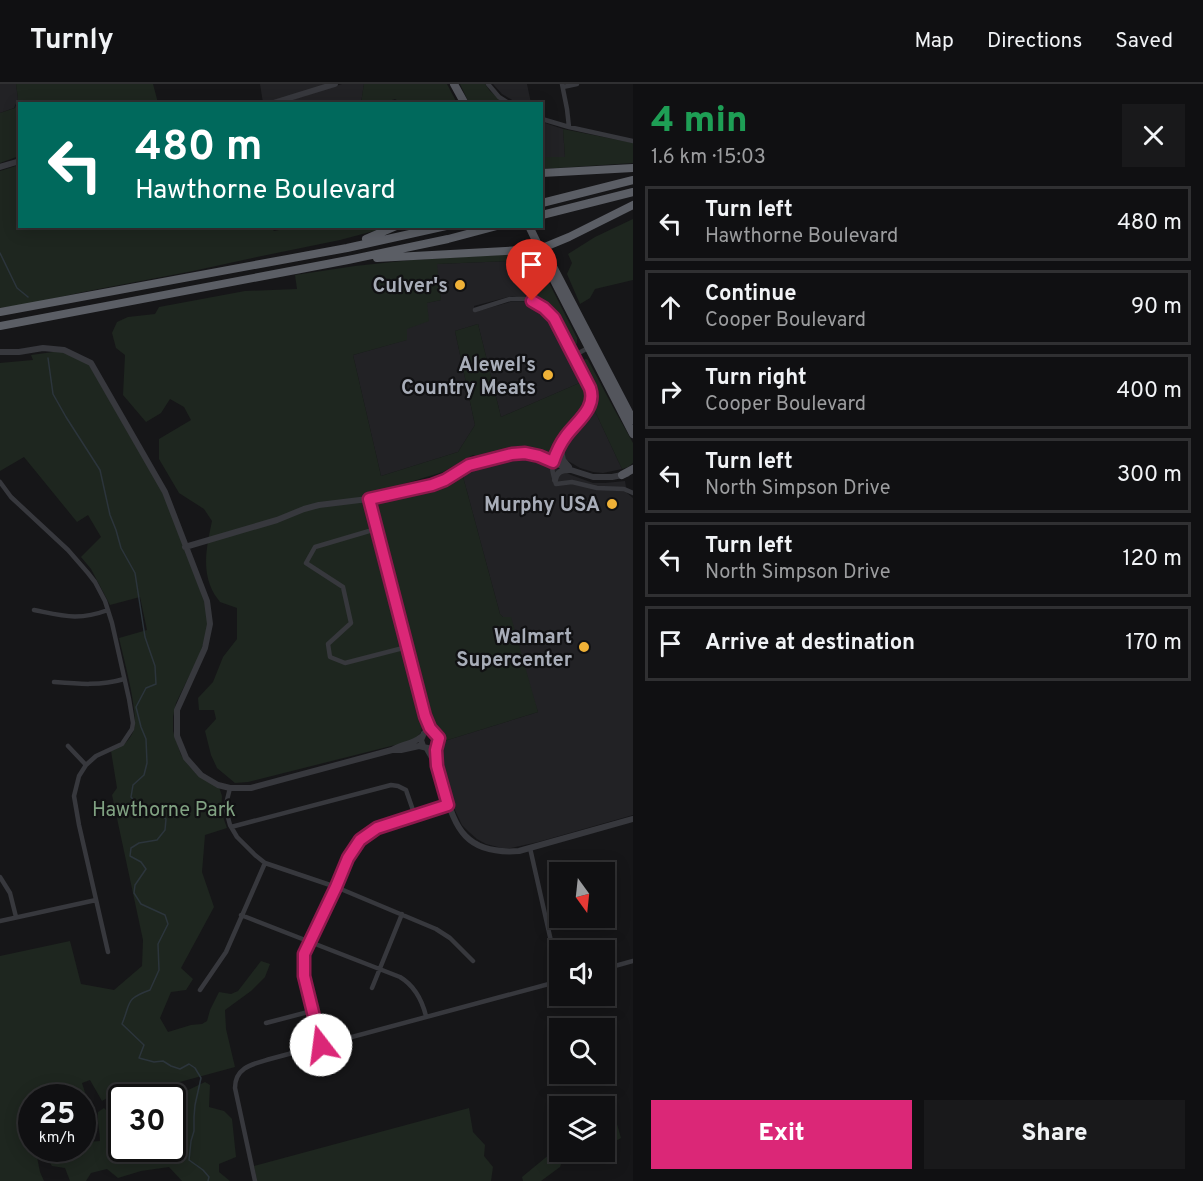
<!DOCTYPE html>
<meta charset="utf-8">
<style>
body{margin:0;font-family:Overpass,sans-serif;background:#19191b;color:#f1f3f6;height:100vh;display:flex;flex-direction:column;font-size:22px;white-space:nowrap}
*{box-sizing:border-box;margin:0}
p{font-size:20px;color:#9c9d9f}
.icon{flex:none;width:33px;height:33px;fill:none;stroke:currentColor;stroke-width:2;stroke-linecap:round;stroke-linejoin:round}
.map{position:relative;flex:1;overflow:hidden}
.drawer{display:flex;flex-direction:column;background:#101012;width:570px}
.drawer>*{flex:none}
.guide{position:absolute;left:18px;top:18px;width:525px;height:126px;border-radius:0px;box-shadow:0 3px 15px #0003,0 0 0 2px #303032;background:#00695c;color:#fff;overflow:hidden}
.needle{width:39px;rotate:165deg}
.fabs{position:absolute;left:549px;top:778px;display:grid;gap:12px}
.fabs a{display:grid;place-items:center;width:66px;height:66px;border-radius:0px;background:#101012;box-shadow:0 3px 15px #0003,0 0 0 2px #303032;font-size:30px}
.speed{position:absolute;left:18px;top:1000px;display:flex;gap:12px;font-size:30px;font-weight:700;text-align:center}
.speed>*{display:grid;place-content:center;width:78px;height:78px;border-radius:50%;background:#101012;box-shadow:0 3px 15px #0003,0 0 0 2px #303032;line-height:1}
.speed small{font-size:15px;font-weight:400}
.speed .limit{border:3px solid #111;border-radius:9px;background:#fff;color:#111}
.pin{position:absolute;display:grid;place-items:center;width:51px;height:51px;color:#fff;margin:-62px -26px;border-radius:50% 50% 50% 0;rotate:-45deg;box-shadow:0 0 6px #0007}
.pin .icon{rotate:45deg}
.me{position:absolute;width:66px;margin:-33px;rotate:345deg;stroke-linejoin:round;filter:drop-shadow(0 0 4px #0008)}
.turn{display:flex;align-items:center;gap:21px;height:126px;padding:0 18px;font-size:27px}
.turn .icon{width:78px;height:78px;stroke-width:2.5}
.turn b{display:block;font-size:42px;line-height:51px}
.round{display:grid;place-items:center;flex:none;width:63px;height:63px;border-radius:0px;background:#19191b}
.headline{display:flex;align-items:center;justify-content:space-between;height:102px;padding:0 18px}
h1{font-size:36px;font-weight:800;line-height:45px;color:#1e9e55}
.action{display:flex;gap:12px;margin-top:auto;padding:12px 18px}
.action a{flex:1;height:69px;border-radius:0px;background:#db2777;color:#fff;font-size:24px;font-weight:800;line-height:69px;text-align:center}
.action a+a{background:#19191b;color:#f1f3f6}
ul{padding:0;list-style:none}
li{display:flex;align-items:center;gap:18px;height:75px;margin:0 12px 9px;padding:0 6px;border:3px solid #303032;border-radius:0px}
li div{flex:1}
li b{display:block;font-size:22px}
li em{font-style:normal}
header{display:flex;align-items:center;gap:36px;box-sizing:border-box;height:84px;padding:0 30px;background:#101012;border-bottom:2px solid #303032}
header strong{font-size:28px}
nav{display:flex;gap:33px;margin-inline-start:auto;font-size:21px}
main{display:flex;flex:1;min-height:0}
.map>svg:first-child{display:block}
</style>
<header>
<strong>Turnly</strong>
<nav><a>Map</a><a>Directions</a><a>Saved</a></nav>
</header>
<main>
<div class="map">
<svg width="633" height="1097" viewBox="0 0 633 1097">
<rect width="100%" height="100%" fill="#161618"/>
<!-- built -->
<path fill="#222225" d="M0 0H16L18 15 14 24 0 29Z
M260 0H335L270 20 263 19Z
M342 0H364L361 19 279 20Z
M493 0H527L531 19H517L502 10Z
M542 38 563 45 565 73H542Z
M509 177 527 193 539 217 512 212 474 222 475 228 510 218H524L532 220 540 224 545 228 554 239 584 297 501 333 478 240 455 247 475 341 458 368 381 392 353 271 406 256V245L426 219 441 216 436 180Z
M593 323 622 385 603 389 593 388 580 384 565 375 562 364 563 361Z
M527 372 549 380 571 391 593 399H605L625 397 627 409 633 414V731L538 758 511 764H502L486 760 477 755 469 748 462 741 450 716 438 668 441 658 538 628 503 533 500 530 462 389 471 384 491 378 508 374Z"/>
<!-- green -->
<path fill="#1e261f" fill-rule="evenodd" d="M16 0H153L158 19 20 20 19 72 0 79V29L15 24 18 15Z
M364 0H447L457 19H401L395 15 389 17 388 19H361Z
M460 0H485L490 7 504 19H469Z
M563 45 633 59V79L542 85V73H565Z
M19 81 20 142H269L274 147 300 142 389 143 340 156 257 173 193 187 83 208 33 219 0 224V87Z
M633 135V196L595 205 590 214 580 220 567 190 572 179 568 170 595 153Z
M529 169 536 173 577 254V259L575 261 570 259 557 233 548 223 539 217 527 193 509 177 437 180 441 216 427 219 429 237 407 245V256L353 271 381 392 458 368 475 341 455 247 478 240 501 333 584 297C588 305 590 312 586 321L563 349 550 369 548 370 525 364 476 372 473 371 443 388 367 411 364 418 422 637C423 648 420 651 411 657L248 698 235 699 217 684 211 671 205 647 216 635 214 626H199L198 614 213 598 223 573 237 555V524L220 518C216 513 212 507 210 501 202 480 208 457 212 437L204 425 179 409 159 375V355L191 336 184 323 170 315 161 329 146 338 123 311 125 271 116 264 112 249 117 238 128 233 155 230 159 223 245 207 297 205 295 191 355 182 412 176Z
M53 268H62L88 279 166 414 207 525 208 547 199 572 176 619 173 633V647L181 671 189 682 198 691 219 703 222 712 221 727 227 744 205 751 202 788 214 823 181 884 193 895 186 906 171 908 160 934 168 948 191 941 202 940 207 937 210 926 219 908 231 910 238 907 261 877 270 880 265 893 251 907 225 926 226 945 235 983 110 1017 109 1013 102 1017 90 996 82 999 87 1015 83 1023 89 1058 100 1057C100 1047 97 1038 98 1028L104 1024 109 1029 114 1051 121 1050 122 1065H134L133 1075 136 1079 153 1070 152 1065H172V1014H169L182 1009 205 998 210 1001 209 1023 224 1027 232 1035 236 1073 219 1080V1088L230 1097H182L169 1083 141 1087 118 1094 107 1085 91 1089 86 1097H70L65 1084 52 1082 45 1071 37 1073 40 1088 44 1097H0V872L70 857 81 900 114 906 142 882 143 856 112 711 117 704 111 667C122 663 131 656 134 645 139 630 123 572 119 554L147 546 140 513 110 521 91 485 81 473 101 453 88 431 77 438 24 373 0 387V279L33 276 31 271ZM32 1014H82V1065H32Z
M586 275 588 276 613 323 633 359V379L628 383 622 385 593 323C599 307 589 296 582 282L583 276Z
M462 389 500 530 503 533H511L538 628 441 658 440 650 434 644 428 632 375 421 378 416 422 405Z
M469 1024 473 1048 485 1061 484 1072 493 1083 491 1097H257L254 1082Z
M611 1036 617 1040 621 1054 605 1063V1041Z
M559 1037 560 1068H565L560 1083 541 1097H523L522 1093 556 1065 555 1043Z"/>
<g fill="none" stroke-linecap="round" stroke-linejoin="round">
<!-- stream -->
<path stroke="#2c353c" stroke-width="1.5" d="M0 169 17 204 28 213
M48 274 53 310 66 333 100 386 110 431 116 446 121 464 135 489 145 553 155 582 156 600 146 604 136 623 141 643 146 655 147 679 144 691 133 701 131 713 140 723H152L166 735 165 746 157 756 139 759 131 764 130 772 141 778 146 785 135 801 134 809 141 820 165 831 168 840 158 860 159 886 150 906C125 915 131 918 122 940L144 961 139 974 154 978 163 977 171 982 180 985 189 980 195 984 201 994 195 1021 194 1033V1047L191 1057 189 1076 203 1086 209 1093 208 1097"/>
<!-- minor -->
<path stroke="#37383d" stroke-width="4.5" d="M488 0 499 13 510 20
M562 0 567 25 569 43
M563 3 577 0
M542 35 569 43 633 57
M475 226 510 215H525L539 220 544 224 556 238 590 304C593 312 593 317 588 325 576 340 554 362 552 382 552 388 554 394 556 400L572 398 597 404 624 405 633 409
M573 272 588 264
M0 398 11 413 68 466 88 489 95 498 105 517 112 539 129 615 133 639 132 645 122 660 96 672 86 681 79 692 74 712 79 741 108 868
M376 445 315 463 306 479 343 503 351 539 328 560 330 573 345 579 407 563
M34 526C64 532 78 537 108 526
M54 598C78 600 101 602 124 595
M68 662 86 681
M230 704 227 716 226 726 230 741 237 753 255 771 265 779 336 803 436 845 450 854 473 877
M231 743 391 701 398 702 406 706 415 732
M0 793 10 809 16 833
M241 831 400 893C415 902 422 916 426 932
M0 837 96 816
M604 885 633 877
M372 904 402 830
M200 906 226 868 265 779
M266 939 312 927
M321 961 304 892V870L336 803 348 774 360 756 368 749 386 741 448 721
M255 1097 235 1004C235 983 253 980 270 975L560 897 530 764"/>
<!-- tertiary -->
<path stroke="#37383d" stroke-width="6" d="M270 20 335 0
M0 83 20 77
M0 268H19L43 264 64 266 91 279 165 408 207 517 210 540 205 564 177 626V652L186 674 201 691 218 701 230 704H251L392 666C402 660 413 660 421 653
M560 361 563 376 569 383
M555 396C557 387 562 386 570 386
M368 415 425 632 433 648
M185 463 277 436 304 425 319 421 368 415 432 401 445 396 469 381 512 370 525 369 539 372 571 386 593 393H612L627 390
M427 665C456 711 441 773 519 767L633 735
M393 666H401L419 662 432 665 438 660 437 651 430 647 424 649 421 656 423 662"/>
<!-- primary -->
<path stroke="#53555c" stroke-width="8" d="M454 0 465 20
M529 142 540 165 544 177 633 350
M541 166 547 171 633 336
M622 391 633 385"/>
<!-- trunk -->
<path stroke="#5b5e65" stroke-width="8" d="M542 89 633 84
M542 119 633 96
M542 131 633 108
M366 155 396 142
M377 174 540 165 569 153 633 121
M0 228 347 164 446 142
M0 242 348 176 448 155 497 142"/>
</g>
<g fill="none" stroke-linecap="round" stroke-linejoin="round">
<!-- route casing -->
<g stroke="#8e194d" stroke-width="15">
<path id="route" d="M321 961 304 892V870L336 803 348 774 360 756 377 744 448 721 437 682 436 666 439 654 430 644 425 632 369 415 432 401 445 396 469 381 512 370 525 369 539 372 553 378C556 369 560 360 566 352 577 337 597 324 590 304L554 234 544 224 532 217"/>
</g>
<!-- route -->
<use href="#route" stroke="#db2777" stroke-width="10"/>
</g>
<!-- markers -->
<g fill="#efb137" stroke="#111113" stroke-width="2">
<circle cx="460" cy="201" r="6"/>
<circle cx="548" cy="291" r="6"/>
<circle cx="612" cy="420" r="6"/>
<circle cx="584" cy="563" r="6"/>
</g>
<g text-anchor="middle" stroke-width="4.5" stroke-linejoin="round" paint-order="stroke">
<!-- poi labels -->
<g font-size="20" font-weight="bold" fill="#a8adb8" stroke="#111113" text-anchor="end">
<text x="448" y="208">Culver's</text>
<text x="536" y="287">Alewel's<tspan x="536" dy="23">Country Meats</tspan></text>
<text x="600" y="427">Murphy USA</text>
<text x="572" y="559">Walmart<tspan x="572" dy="23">Supercenter</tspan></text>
</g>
<!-- park labels -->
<g font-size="20" fill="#80a282" stroke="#111113">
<text x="164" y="732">Hawthorne Park</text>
</g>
</g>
</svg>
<div class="fabs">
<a><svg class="needle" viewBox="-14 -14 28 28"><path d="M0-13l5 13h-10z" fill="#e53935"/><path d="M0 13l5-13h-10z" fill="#9c9d9f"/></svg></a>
<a><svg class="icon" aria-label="sound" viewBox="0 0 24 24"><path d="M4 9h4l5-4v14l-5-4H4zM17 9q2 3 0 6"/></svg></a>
<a><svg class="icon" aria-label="search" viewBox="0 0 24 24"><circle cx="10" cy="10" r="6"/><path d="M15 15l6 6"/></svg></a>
<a><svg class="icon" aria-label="layers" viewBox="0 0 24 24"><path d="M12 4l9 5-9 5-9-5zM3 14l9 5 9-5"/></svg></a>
</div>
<div class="speed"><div>25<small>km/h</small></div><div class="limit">30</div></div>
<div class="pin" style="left:532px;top:217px;background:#d93025"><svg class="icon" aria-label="arrive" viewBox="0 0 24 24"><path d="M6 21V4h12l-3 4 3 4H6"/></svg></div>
<svg class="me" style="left:321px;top:961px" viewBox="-20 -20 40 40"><circle r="19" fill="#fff"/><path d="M0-13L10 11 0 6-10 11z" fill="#db2777"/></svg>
<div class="guide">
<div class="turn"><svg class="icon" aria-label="left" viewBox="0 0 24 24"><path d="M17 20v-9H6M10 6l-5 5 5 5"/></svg><div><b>480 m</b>Hawthorne Boulevard</div></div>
</div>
</div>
<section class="drawer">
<div class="headline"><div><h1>4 min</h1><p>1.6 km · 15:03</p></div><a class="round"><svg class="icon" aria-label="close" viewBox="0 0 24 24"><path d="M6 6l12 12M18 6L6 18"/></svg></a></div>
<ul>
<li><svg class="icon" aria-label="left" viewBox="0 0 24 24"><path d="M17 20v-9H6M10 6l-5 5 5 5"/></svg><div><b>Turn left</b><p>Hawthorne Boulevard</p></div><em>480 m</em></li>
<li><svg class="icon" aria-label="ahead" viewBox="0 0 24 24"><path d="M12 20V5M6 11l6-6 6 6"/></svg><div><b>Continue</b><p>Cooper Boulevard</p></div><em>90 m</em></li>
<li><svg class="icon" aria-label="right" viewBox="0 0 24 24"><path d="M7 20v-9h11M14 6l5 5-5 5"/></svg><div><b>Turn right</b><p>Cooper Boulevard</p></div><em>400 m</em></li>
<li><svg class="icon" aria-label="left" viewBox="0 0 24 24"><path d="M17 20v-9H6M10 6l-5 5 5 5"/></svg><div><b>Turn left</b><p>North Simpson Drive</p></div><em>300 m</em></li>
<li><svg class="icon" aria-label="left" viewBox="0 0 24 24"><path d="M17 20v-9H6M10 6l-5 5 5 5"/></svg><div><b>Turn left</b><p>North Simpson Drive</p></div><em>120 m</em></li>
<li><svg class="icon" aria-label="arrive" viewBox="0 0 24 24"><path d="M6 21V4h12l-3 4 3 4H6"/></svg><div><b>Arrive at destination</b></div><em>170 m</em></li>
</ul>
<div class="action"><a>Exit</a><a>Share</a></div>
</section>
</main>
